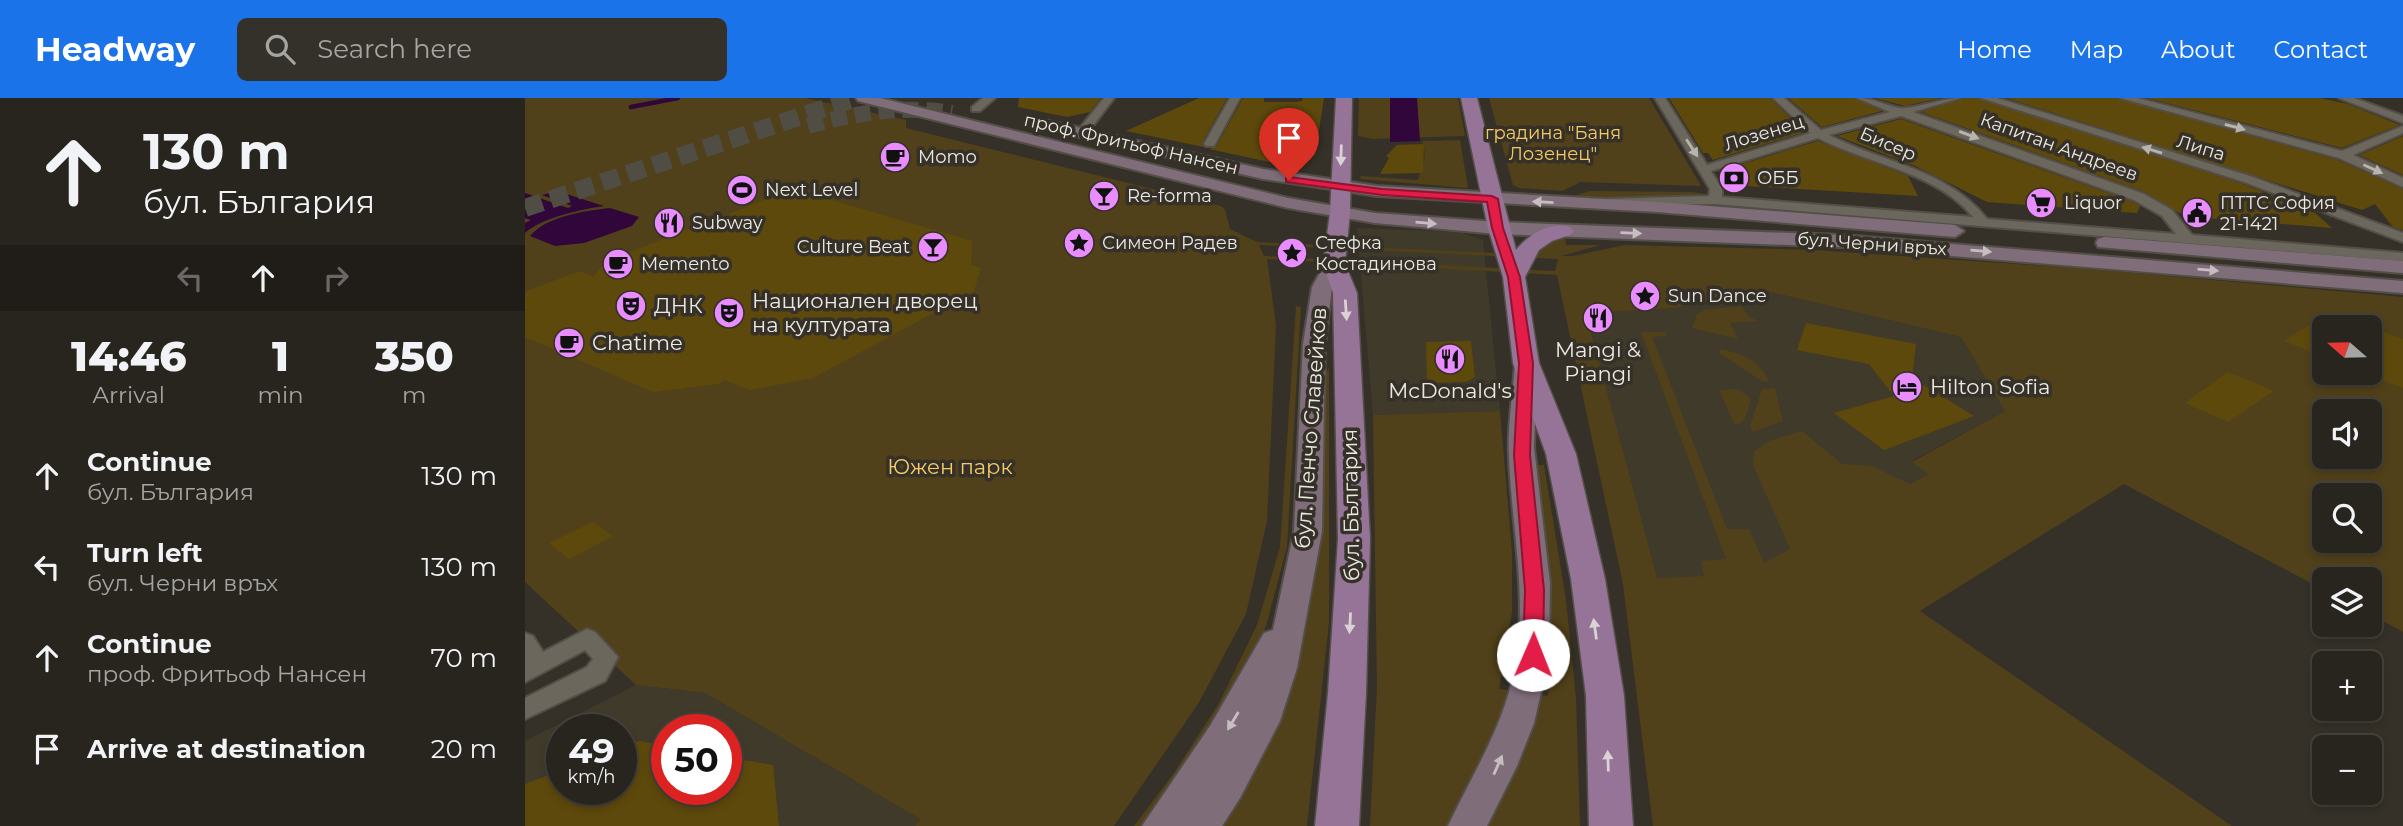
<!DOCTYPE html>
<meta charset="utf-8">
<style>
body{margin:0;font-family:Montserrat,sans-serif;background:#34312b;color:#f1f3f6;height:100vh;display:flex;flex-direction:column;font-size:26px;white-space:nowrap}
*{box-sizing:border-box;margin:0}
p{font-size:23px;color:#a5a5a4}
.icon{flex:none;width:38px;height:38px;fill:none;stroke:currentColor;stroke-width:2;stroke-linecap:round;stroke-linejoin:round}
.map{position:relative;flex:1;overflow:hidden}
.sheet{display:flex;flex-direction:column;background:#28251e;width:525px}
.sheet>*{flex:none}
.guide{background:#28251e;color:#f1f3f6;overflow:hidden}
.needle{width:46px;rotate:290deg}
.buttons{position:absolute;left:1787px;top:217px;display:grid;gap:14px}
.buttons a{display:grid;place-items:center;width:70px;height:70px;border-radius:10px;background:#28251e;box-shadow:0 4px 10px #0003,0 0 0 2px #44423c;font-size:35px}
.speed{position:absolute;left:21px;top:616px;display:flex;gap:14px;font-size:35px;font-weight:700;text-align:center}
.speed>*{display:grid;place-content:center;width:91px;height:91px;border-radius:50%;background:#28251e;box-shadow:0 4px 10px #0003,0 0 0 2px #44423c;line-height:1}
.speed small{font-size:18px;font-weight:400}
.speed .limit{border:10px solid #d22;background:#fff;color:#111}
.pin{position:absolute;display:grid;place-items:center;width:60px;height:60px;color:#fff;margin:-72px -30px;border-radius:50% 50% 50% 0;rotate:-45deg;box-shadow:0 0 7px #0007}
.pin .icon{rotate:45deg}
.me{position:absolute;width:77px;margin:-38px;rotate:1deg;stroke-linejoin:round;filter:drop-shadow(0 0 5px #0008)}
.turn{display:flex;align-items:center;gap:24px;height:147px;padding:0 28px;font-size:32px}
.turn .icon{width:91px;height:91px;stroke-width:2.5}
.turn b{display:block;font-size:49px;line-height:60px}
.lanes{display:flex;align-items:center;height:66px;padding:0 28px;background:#0003;justify-content:center;gap:35px;direction:ltr}
.lanes .off{opacity:.35}
.eta{display:flex;justify-content:space-evenly;align-items:center;height:119px;text-align:center}
.eta b{font-size:42px;font-weight:800;line-height:49px}
ul{padding:0;list-style:none}
li{display:flex;align-items:center;gap:21px;height:91px;padding:0 28px}
li div{flex:1}
li b{display:block;font-size:26px}
li em{font-style:normal}
header{display:flex;align-items:center;gap:42px;box-sizing:border-box;height:98px;padding:0 35px;background:#1a73e8;color:#fff}
header strong{font-size:33px}
nav{display:flex;gap:38px;margin-inline-start:auto;font-size:24px}
.search{width:490px;height:63px;background:#34312b;display:flex;align-items:center;gap:18px;box-sizing:border-box;padding:0 24px;border-radius:10px;color:#a5a5a4;font-size:26px}
main{display:flex;flex:1;min-height:0}
.map>svg:first-child{display:block}
</style>
<header>
<strong>Headway</strong>
<div class="search"><svg class="icon" aria-label="search" viewBox="0 0 24 24"><circle cx="10" cy="10" r="6"/><path d="M15 15l6 6"/></svg>Search here</div>
<nav><a>Home</a><a>Map</a><a>About</a><a>Contact</a></nav>
</header>
<main>
<section class="sheet">
<div class="guide">
<div class="turn"><svg class="icon" aria-label="ahead" viewBox="0 0 24 24"><path d="M12 20V5M6 11l6-6 6 6"/></svg><div><b>130 m</b>бул. България</div></div>
<div class="lanes"><svg class="icon off" aria-label="left" viewBox="0 0 24 24"><path d="M17 20v-9H6M10 6l-5 5 5 5"/></svg><svg class="icon" aria-label="ahead" viewBox="0 0 24 24"><path d="M12 20V5M6 11l6-6 6 6"/></svg><svg class="icon off" aria-label="right" viewBox="0 0 24 24"><path d="M7 20v-9h11M14 6l5 5-5 5"/></svg></div>
</div>
<div class="eta">
<div><b>14:46</b><p>Arrival</p></div>
<div><b>1</b><p>min</p></div>
<div><b>350</b><p>m</p></div>
</div>
<ul>
<li><svg class="icon" aria-label="ahead" viewBox="0 0 24 24"><path d="M12 20V5M6 11l6-6 6 6"/></svg><div><b>Continue</b><p>бул. България</p></div><em>130 m</em></li>
<li><svg class="icon" aria-label="left" viewBox="0 0 24 24"><path d="M17 20v-9H6M10 6l-5 5 5 5"/></svg><div><b>Turn left</b><p>бул. Черни връх</p></div><em>130 m</em></li>
<li><svg class="icon" aria-label="ahead" viewBox="0 0 24 24"><path d="M12 20V5M6 11l6-6 6 6"/></svg><div><b>Continue</b><p>проф. Фритьоф Нансен</p></div><em>70 m</em></li>
<li><svg class="icon" aria-label="arrive" viewBox="0 0 24 24"><path d="M6 21V4h12l-3 4 3 4H6"/></svg><div><b>Arrive at destination</b></div><em>20 m</em></li>
</ul>
</section>
<div class="map">
<svg width="1878" height="728" viewBox="0 0 1878 728">
<rect width="100%" height="100%" fill="#353128"/>
<!-- built -->
<path fill="#403a2b" fill-rule="evenodd" d="M832 130 935 134 958 142 975 313 848 317Z
M1237 192 1436 239 1480 313 1387 363 1403 376 1218 477 1131 480 1061 214 1150 210Z
M111 587 180 595 395 721 390 728H0V643ZM37 632H96V691H37ZM142 632H201V691H142Z"/>
<!-- green -->
<path fill="#51411a" fill-rule="evenodd" d="M0 0H280L381 22V30L696 108 700 112 705 131 732 144 1013 157 1017 147 1040 139 1041 147H1076L1036 158H1048L1100 147 1289 152 1565 171 1878 199V534L1845 516 1844 481H1799V492L1599 386 1395 513 1707 728H1128L1098 486 1032 177 742 161 751 227 742 423 721 516 673 606 589 728H390L395 721 180 595 111 587 0 484ZM734 147 1033 161V162L1030 173 739 158ZM1237 192 1436 239 1480 313 1387 364 1403 376 1385 386 1347 368 1317 366 1277 333 1244 343 1229 354 1228 367 1265 451 1239 465 1224 431H1202L1127 239 1142 238 1140 234H1116L1201 461 1176 463 1179 478 1132 480 1061 215 1150 210ZM1799 229H1844V275H1799ZM1799 313H1844V359H1799ZM1799 397H1844V443H1799Z
M834 0H933L940 38 848 41 833 38Z
M964 0H1124L1176 88 1056 84 1037 93 994 90 988 87Z
M935 42 943 90 835 81 836 78 893 82C897 67 903 60 897 43Z
M1065 93 1167 94 1180 96 1099 100 1049 98Z
M771 208 776 209 762 449 741 528 703 604 619 728H609L649 675 694 605 732 527 755 449Z
M1216 208 1225 220 1235 223 1205 225 1213 241 1167 230 1172 216 1179 212Z
M1196 251C1217 256 1236 262 1244 284L1237 283 1194 255Z
M804 270V524L782 728H693C728 650 773 571 788 487L794 294 797 280Z
M1250 290 1258 323 1228 334 1225 328 1237 291Z
M1212 291 1226 300C1223 310 1222 326 1210 327L1194 292Z
M975 313 987 454V514L974 591 1023 598C1032 524 1021 452 1011 378L1012 367H1019L1041 502 1051 601 1055 728H845L852 589 848 317Z"/>
<!-- water -->
<path fill="#31063a" d="M865 0H892L895 43 865 44Z
M32 93 79 108C57 111 16 120 0 135V125L6 122 0 120V95L43 110 47 108 17 97Z
M85 110 114 119 107 128 59 145 30 148 5 138C22 118 59 113 85 110Z"/>
<g fill="none" stroke-linecap="round" stroke-linejoin="round">
<!-- stream -->
<path stroke="#31063a" stroke-width="4.5" d="M106 9 153 0"/>
</g>
<!-- building -->
<path fill="#5e490c" d="M494 0H576L565 14 542 19 493 9Z
M674 0H702L677 45 679 49 601 33Z
M718 0H739V4H772L777 3 778 0H799L790 57 754 66 684 51 691 49Z
M1144 0H1245L1280 34 1188 62 1183 55H1178Z
M1263 0H1330L1357 13 1297 29Z
M1350 0H1416L1380 8Z
M1438 0H1453L1718 86 1788 113 1807 130 1668 119 1652 114 1620 94 1396 14Z
M1481 0H1592L1813 62 1878 91V132L1868 129 1850 106 1837 112Z
M1622 0H1795L1823 6 1875 27 1817 50Z
M1376 21 1608 104 1615 108 1612 115 1462 104 1390 68 1312 38Z
M1878 38V77L1834 57Z
M1293 43 1383 78 1393 98 1204 87 1194 73Z
M899 46 898 75 855 76 864 60 861 58 872 47Z
M279 94 447 143 446 167 456 170 449 193 288 280 225 292 200 282 193 286 128 294 0 239V194L54 173 69 179 79 164 239 102Z
M1799 219V259L1759 243 1783 228Z
M1281 225 1391 246 1387 280 1449 318 1359 352 1309 315 1369 298 1344 266 1272 252Z
M1844 229 1878 241V290L1844 277Z
M946 243 950 279 941 284 902 285 901 244Z
M1703 274 1749 293 1703 324 1660 305Z
M68 424 88 438 44 461 24 445Z
M114 643 142 648V691H201V659L248 667 254 728H0V686L37 672V691H96V650Z"/>
<g fill="none" stroke-linecap="round" stroke-linejoin="round">
<!-- secondary-tunnel -->
<path stroke="#504d44" stroke-width="16" stroke-dasharray="16 8" stroke-linecap="butt" d="M283 28C331 15 377 7 427 15"/>
<!-- primary-tunnel -->
<path stroke="#504d44" stroke-width="18" stroke-dasharray="18 9" stroke-linecap="butt" d="M0 110 331 0"/>
<!-- minor casing -->
<g stroke="#534f48" stroke-width="4">
<path id="minor" d="M458 0H470L455 13H447V9Z
M579 0H589L561 37H553L551 35Z
M705 0H715L689 48H681L679 46Z
M1130 0H1140L1182 67 1285 35 1248 0H1259L1296 32 1365 14 1332 0C1348 0 1359 7 1375 10 1386 12 1418 0 1435 0L1388 14 1619 96 1647 112 1667 137 1878 155V163L1190 106 1075 108V102L1080 101 1184 98 1185 91ZM1376 18 1609 102 1637 118 1651 136 1462 121C1423 71 1358 65 1304 37ZM1293 40C1342 66 1412 74 1448 119L1197 99V91L1186 73Z
M1456 0H1472L1728 79 1878 135V144L1719 84Z
M1595 0H1612L1817 53 1878 28V35L1828 57 1878 80V89L1814 60Z
M1814 0H1829L1878 18V25Z
M62 531 70 534 93 559 80 583 0 621V600L62 569 68 561 60 552 0 584V535L8 538 18 554Z"/>
</g>
<!-- secondary casing -->
<g stroke="#534f48" stroke-width="4">
<path id="secondary" d="M331 0H355L763 100 850 115 973 124 1318 137 1878 183V195L1318 149 973 136 850 125 763 110 333 3Z
M511 20 738 71 852 88 1132 104 1430 127 1439 133 1430 139 1132 114 852 98 738 81 506 28 503 25Z
M1580 139 1878 163V175L1573 149 1571 145 1573 141Z
M809 160 819 166 807 189 800 246 797 433 772 570 755 623 715 700 697 728H617L685 628 739 535 748 532 769 433 778 246 787 189 802 162Z
M1001 258 1009 260 1012 265 1009 349 1025 485 1024 559 1009 625 992 668 962 728H923C946 679 974 636 987 583 1005 509 987 435 984 360 982 329 988 297 990 265L993 260Z"/>
</g>
<!-- primary casing -->
<g stroke="#534f48" stroke-width="3">
<path id="primary" d="M811 0H827L825 115 820 166 832 195 845 441 841 595 834 728H790L803 595 813 441 808 195 798 166 805 115Z
M936 0H952L991 152C1003 137 1025 123 1045 129L1049 133 1045 137 1027 143 1014 152 1000 179 1014 265 1051 356 1080 481 1099 598 1108 728H1064L1061 598 1046 481 1021 356 988 265 978 179 963 130Z"/>
</g>
<!-- minor -->
<use href="#minor" fill="#6b675d" fill-rule="evenodd"/>
<!-- secondary -->
<use href="#secondary" fill="#806d7a" fill-rule="evenodd"/>
<!-- primary -->
<use href="#primary" fill="#957497" fill-rule="evenodd"/>
</g>
<!-- one-way arrows -->
<defs><path id="oneway-solid" d="M-6-.8H1V-3.2L6.5 0L1 3.2V.8H-6Z" transform="scale(1.75)"/></defs>
<g fill="#b8b5ae">
<use href="#oneway-solid" transform="translate(1710 29) rotate(15)"/>
<use href="#oneway-solid" transform="translate(1444 37) rotate(20)"/>
<use href="#oneway-solid" transform="translate(1167 50) rotate(57)"/>
<use href="#oneway-solid" transform="translate(1627 52) rotate(-163)"/>
<use href="#oneway-solid" transform="translate(1848 71) rotate(24)"/>
</g>
<g fill="#dbd2d5">
<use href="#oneway-solid" transform="translate(816 57) rotate(92)"/>
<use href="#oneway-solid" transform="translate(821 212) rotate(86)"/>
<use href="#oneway-solid" transform="translate(825 525) rotate(93)"/>
<use href="#oneway-solid" transform="translate(1070 531) rotate(-98)"/>
<use href="#oneway-solid" transform="translate(1083 663) rotate(-92)"/>
</g>
<g fill="#c6bebf">
<use href="#oneway-solid" transform="translate(1018 104) rotate(-177)"/>
<use href="#oneway-solid" transform="translate(901 125) rotate(5)"/>
<use href="#oneway-solid" transform="translate(1106 135) rotate(2)"/>
<use href="#oneway-solid" transform="translate(1456 153) rotate(5)"/>
<use href="#oneway-solid" transform="translate(1683 172) rotate(5)"/>
<use href="#oneway-solid" transform="translate(708 623) rotate(121)"/>
<use href="#oneway-solid" transform="translate(973 667) rotate(-66)"/>
</g>
<!-- route -->
<path fill="#e11d48" stroke="#92132f" stroke-width="2" d="M764 79 857 91 967 98 973 101 978 130 995 179 1008 265 1005 357 1019 492 1018 557 1015 563 1008 565 1001 563 998 557 1000 492 989 357 994 265 983 179 967 130 962 104 857 97 761 84V80Z"/>
<!-- icons -->
<defs>
<g id="cafe-disc" transform="scale(1.575)"><circle r="9.5" fill="#e98dfe" stroke="#353128"/><path d="M-5.5-4.5H6V0H3Q3 3.5 0 3.5H-2.5Q-5.5 3.5-5.5 0ZM3-3.2v2h1.7v-2ZM-6 4.5H4V6H-6Z" fill="#111"/></g>
<g id="bank-disc" transform="scale(1.575)"><circle r="9.5" fill="#e98dfe" stroke="#353128"/><path d="M-6-4H6V4H-6ZM0-2.3a2.3 2.3 0 1 0 0 4.6a2.3 2.3 0 1 0 0-4.6Z" fill="#111"/></g>
<g id="stadium-disc" transform="scale(1.575)"><circle r="9.5" fill="#e98dfe" stroke="#353128"/><path d="M0-5a6.5 5 0 1 0 0 10a6.5 5 0 1 0 0-10ZM-3.5-1.8h7v3.6h-7Z" fill="#111"/></g>
<g id="bar-disc" transform="scale(1.575)"><circle r="9.5" fill="#e98dfe" stroke="#353128"/><path d="M-6-5H6L.8 .8V4.5H3.5V6h-7V4.5H-.8V.8Z" fill="#111"/></g>
<g id="supermarket-disc" transform="scale(1.575)"><circle r="9.5" fill="#e98dfe" stroke="#353128"/><path d="M-6-5.5h2.5l.6 2H6L4.5 2H-2.5L-4.4-4H-6ZM-1.5 3.2a1.3 1.3 0 1 0 .1 0ZM3 3.2a1.3 1.3 0 1 0 .1 0Z" fill="#111"/></g>
<g id="civic-disc" transform="scale(1.575)"><circle r="9.5" fill="#e98dfe" stroke="#353128"/><path d="M-.6-6.5H3V-4.5H.6V-3L4-1V1h2V6H-6V1h2V-1L-.6-3ZM-1.2 2.5V6h2.4V2.5Z" fill="#111"/></g>
<g id="restaurant-disc" transform="scale(1.575)"><circle r="9.5" fill="#e98dfe" stroke="#353128"/><path d="M-5-6h1v4h1v-4h1v4h1v-4h1v5L-1.5 .5V6h-2V.5L-5-1ZM5-6V6H3V1.5H1.5Q1.5-4 5-6Z" fill="#111"/></g>
<g id="sight-disc" transform="scale(1.575)"><circle r="9.5" fill="#e98dfe" stroke="#353128"/><path d="M0-6L1.8-2.2L6-1.7L2.9 1.2L3.7 5.4L0 3.3L-3.7 5.4L-2.9 1.2L-6-1.7L-1.8-2.2Z" fill="#111"/></g>
<g id="theatre-disc" transform="scale(1.575)"><circle r="9.5" fill="#e98dfe" stroke="#353128"/><path d="M-5-5.5Q0-4 5-5.5V0Q5 5 0 6Q-5 5-5 0ZM-3.3-2.5H-1v1.5H-3.3ZM1-2.5H3.3v1.5H1ZM-2.8 1Q0 5.5 2.8 1Z" fill="#111"/></g>
<g id="hotel-disc" transform="scale(1.575)"><circle r="9.5" fill="#e98dfe" stroke="#353128"/><path d="M-6-4.5h1.5V1H6V5H4.5V3h-9V5H-6ZM-4 0a1.8 1.8 0 1 1 3.6 0ZM.5 0V-2.5h3Q6-2.5 6 0Z" fill="#111"/></g>
</defs>
<g fill-rule="evenodd">
<use href="#cafe-disc" x="370" y="59"/>
<use href="#bank-disc" x="1209" y="80"/>
<use href="#stadium-disc" x="217" y="92"/>
<use href="#bar-disc" x="579" y="98"/>
<use href="#supermarket-disc" x="1516" y="105"/>
<use href="#civic-disc" x="1672" y="115"/>
<use href="#restaurant-disc" x="144" y="125"/>
<use href="#sight-disc" x="554" y="145"/>
<use href="#bar-disc" x="408" y="149"/>
<use href="#sight-disc" x="767" y="155"/>
<use href="#cafe-disc" x="93" y="166"/>
<use href="#sight-disc" x="1120" y="198"/>
<use href="#theatre-disc" x="106" y="208"/>
<use href="#theatre-disc" x="204" y="215"/>
<use href="#restaurant-disc" x="1073" y="220"/>
<use href="#cafe-disc" x="44" y="245"/>
<use href="#restaurant-disc" x="925" y="261"/>
<use href="#hotel-disc" x="1382" y="289"/>
</g>
<g text-anchor="middle" stroke-width="7" stroke-linejoin="round" paint-order="stroke">
<!-- far-park labels -->
<g font-size="18" fill="#f4cb65" stroke="#353128">
<text x="1028" y="41">градина "Баня<tspan x="1028" dy="21">Лозенец"</tspan></text>
</g>
<!-- far-street labels -->
<g font-size="18" fill="#ece9e4" stroke="#353128">
<text transform="translate(1239 35) rotate(-17)" y="6">Лозенец</text>
<text transform="translate(606 46) rotate(13)" y="6">проф. Фритьоф Нансен</text>
<text transform="translate(1363 46) rotate(23)" y="6">Бисер</text>
<text transform="translate(1534 49) rotate(20)" y="6">Капитан Андреев</text>
<text transform="translate(1676 50) rotate(17)" y="6">Липа</text>
<text transform="translate(1347 146) rotate(4)" y="6">бул. Черни връх</text>
</g>
<!-- far-poi labels -->
<g font-size="18" fill="#ece9e4" stroke="#353128" text-anchor="start">
<text x="393" y="65">Momo</text>
<text x="1232" y="86">ОББ</text>
<text x="240" y="98">Next Level</text>
<text x="602" y="104">Re-forma</text>
<text x="1539" y="111">Liquor</text>
<text x="1695" y="111">ПТТС София<tspan x="1695" dy="21">21-1421</tspan></text>
<text x="167" y="131">Subway</text>
<text x="577" y="151">Симеон Радев</text>
<text x="790" y="151">Стефка<tspan x="790" dy="21">Костадинова</tspan></text>
<text x="385" y="155" text-anchor="end">Culture Beat</text>
<text x="116" y="172">Memento</text>
<text x="1143" y="204">Sun Dance</text>
</g>
<!-- poi labels -->
<g font-size="21" fill="#ece9e4" stroke="#353128" text-anchor="start">
<text x="227" y="210">Национален дворец<tspan x="227" dy="24">на културата</tspan></text>
<text x="129" y="215">ДНК</text>
<text x="67" y="252">Chatime</text>
<text x="1073" y="259" text-anchor="middle">Mangi &amp;<tspan x="1073" dy="24">Piangi</tspan></text>
<text x="1405" y="296">Hilton Sofia</text>
<text x="925" y="300" text-anchor="middle">McDonald's</text>
</g>
<!-- street labels -->
<g font-size="21" fill="#ece9e4" stroke="#353128">
<text transform="translate(786 330) rotate(-86)" y="7">бул. Пенчо Славейков</text>
<text transform="translate(826 407) rotate(-91)" y="7">бул. България</text>
</g>
<!-- park labels -->
<g font-size="21" fill="#f4cb65" stroke="#353128">
<text x="425" y="376">Южен парк</text>
</g>
</g>
</svg>
<div class="buttons">
<a><svg class="needle" viewBox="-14 -14 28 28"><path d="M0-13l5 13h-10z" fill="#e53935"/><path d="M0 13l5-13h-10z" fill="#a5a5a4"/></svg></a>
<a><svg class="icon" aria-label="sound" viewBox="0 0 24 24"><path d="M4 9h4l5-4v14l-5-4H4zM17 9q2 3 0 6"/></svg></a>
<a><svg class="icon" aria-label="search" viewBox="0 0 24 24"><circle cx="10" cy="10" r="6"/><path d="M15 15l6 6"/></svg></a>
<a><svg class="icon" aria-label="layers" viewBox="0 0 24 24"><path d="M12 4l9 5-9 5-9-5zM3 14l9 5 9-5"/></svg></a>
<a>+</a>
<a>−</a>
</div>
<div class="speed"><div>49<small>km/h</small></div><div class="limit">50</div></div>
<div class="pin" style="left:764px;top:82px;background:#d93025"><svg class="icon" aria-label="arrive" viewBox="0 0 24 24"><path d="M6 21V4h12l-3 4 3 4H6"/></svg></div>
<svg class="me" style="left:1008px;top:557px" viewBox="-20 -20 40 40"><circle r="19" fill="#fff"/><path d="M0-13L10 11 0 6-10 11z" fill="#e11d48"/></svg>
</div>
</main>
